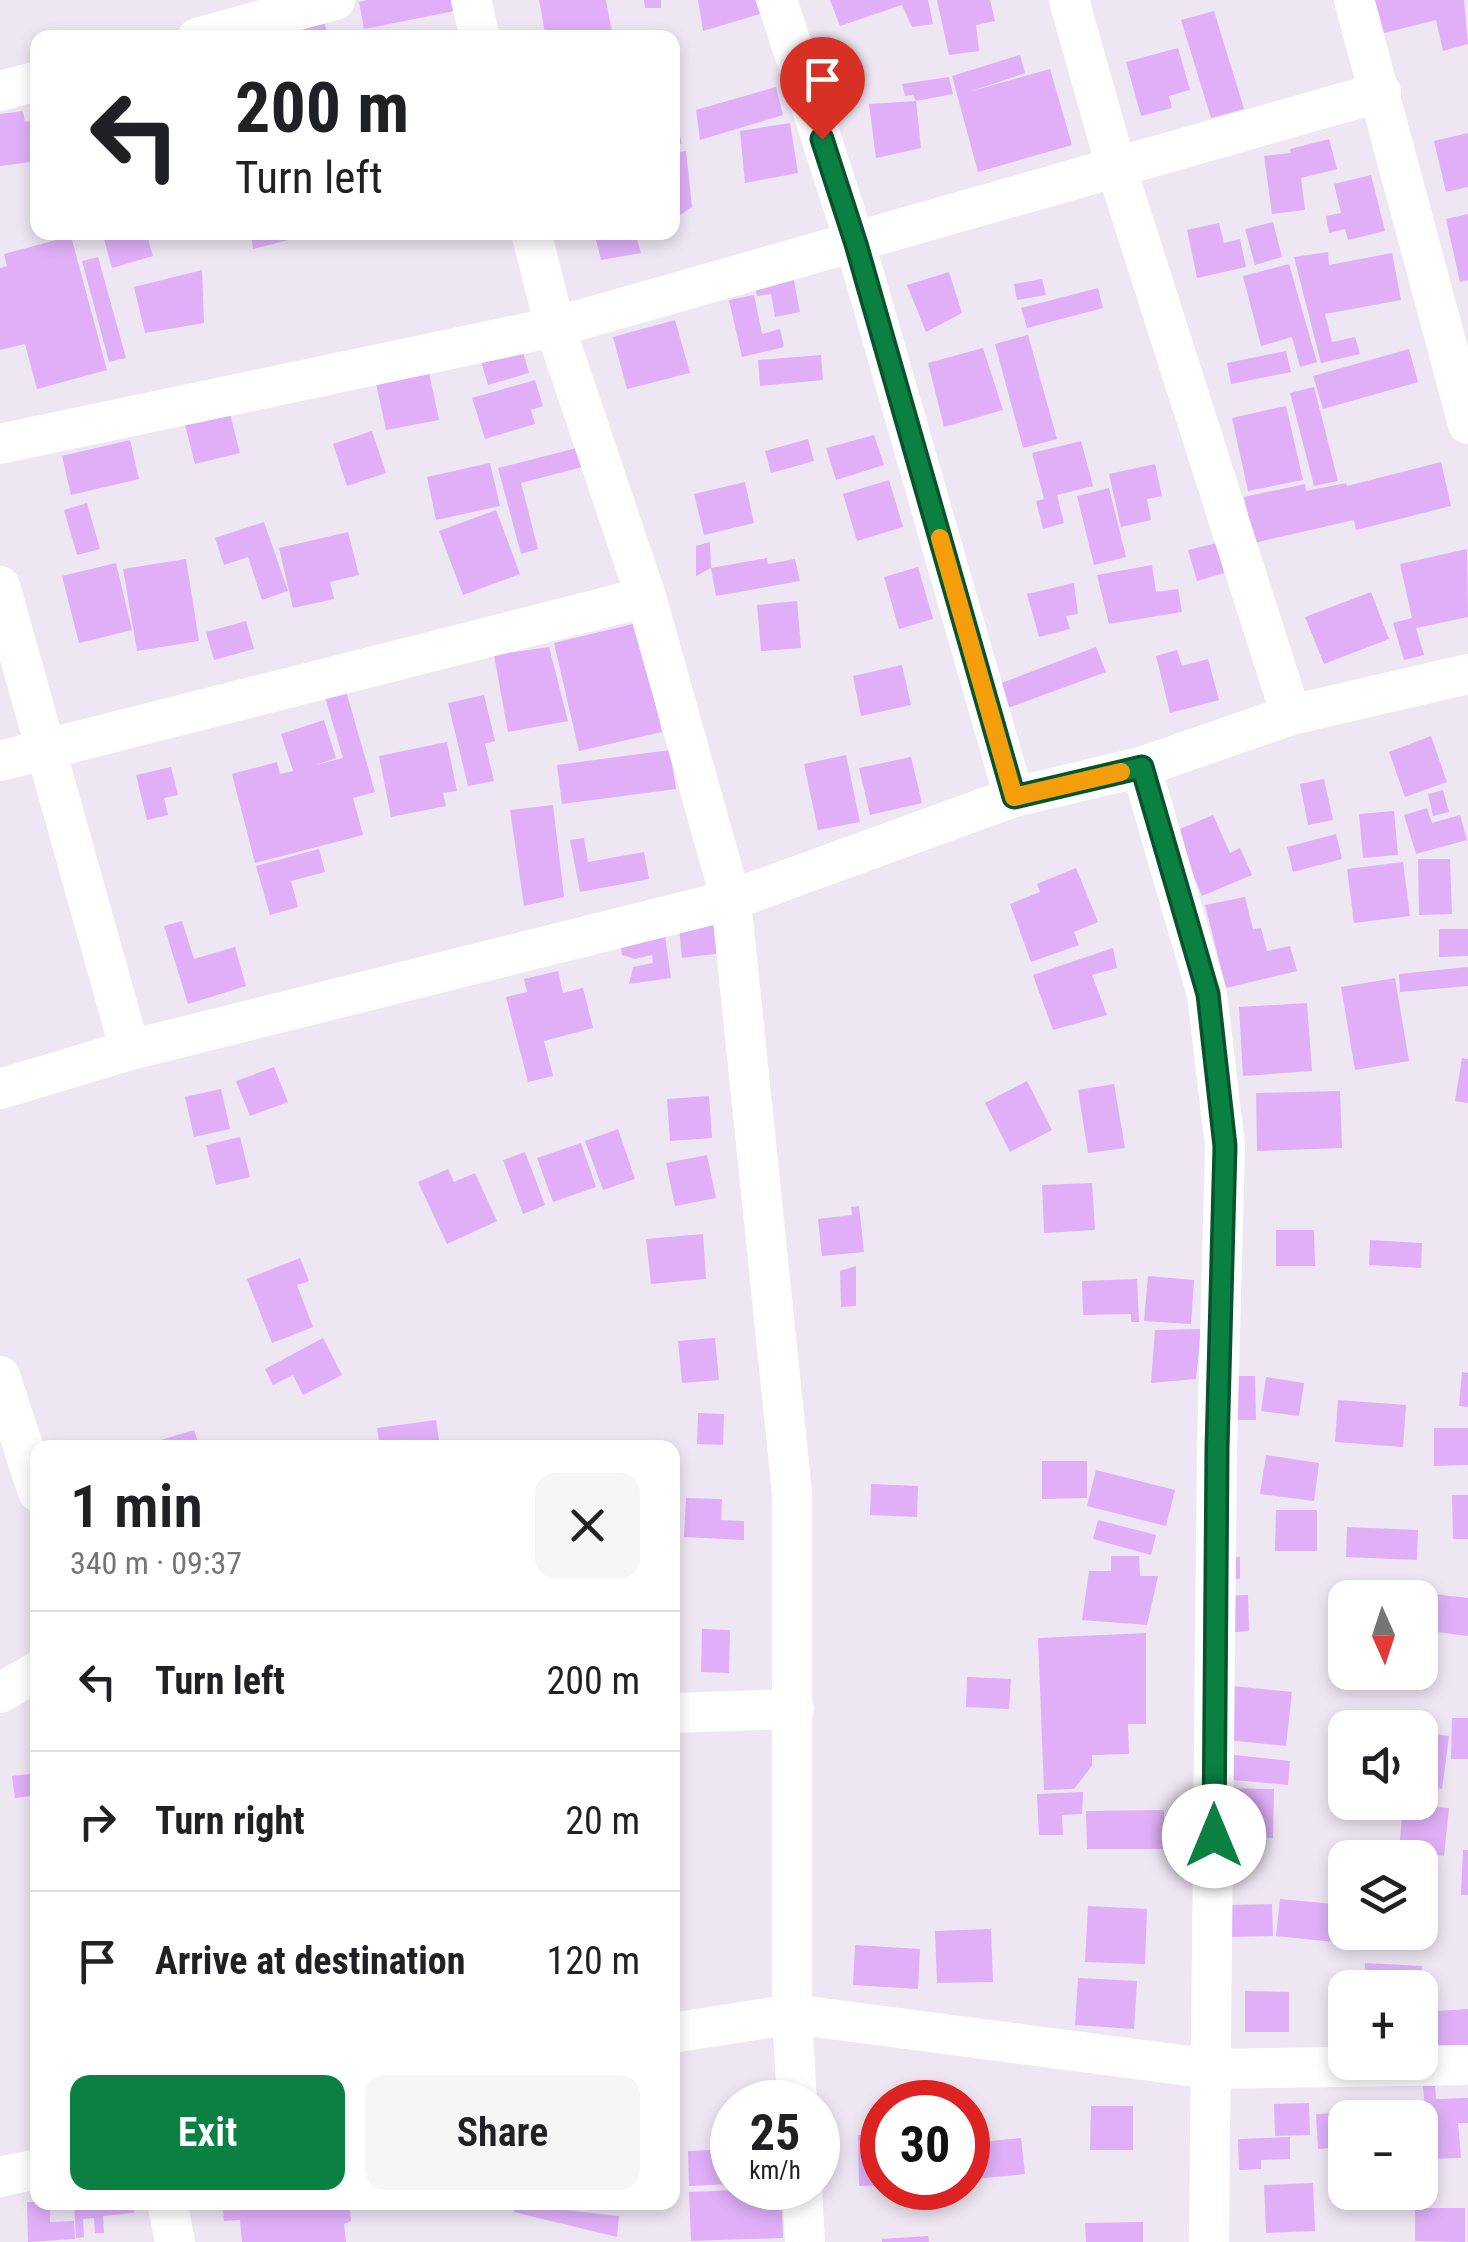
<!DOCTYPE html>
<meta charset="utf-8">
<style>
body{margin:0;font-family:"Roboto Condensed",sans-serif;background:#f6f6f6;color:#202124;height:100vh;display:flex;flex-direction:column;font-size:38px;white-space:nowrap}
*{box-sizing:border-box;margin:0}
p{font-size:32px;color:#757577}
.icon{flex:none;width:55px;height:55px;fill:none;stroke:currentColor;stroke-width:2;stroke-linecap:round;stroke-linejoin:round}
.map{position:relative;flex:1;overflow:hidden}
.drawer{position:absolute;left:30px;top:1440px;width:650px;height:770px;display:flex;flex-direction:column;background:#fff;border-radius:20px;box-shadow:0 5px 15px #0003}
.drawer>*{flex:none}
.top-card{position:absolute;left:30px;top:30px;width:650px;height:210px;border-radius:20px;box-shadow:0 5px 15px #0003;background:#fff;color:#202124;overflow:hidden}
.needle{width:65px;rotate:177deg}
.fabs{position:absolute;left:1328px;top:1580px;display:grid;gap:20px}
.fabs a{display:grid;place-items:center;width:110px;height:110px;border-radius:20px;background:#fff;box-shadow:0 5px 15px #0003;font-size:50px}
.speed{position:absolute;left:710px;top:2080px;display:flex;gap:20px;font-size:50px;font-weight:700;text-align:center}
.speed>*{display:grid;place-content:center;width:130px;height:130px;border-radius:50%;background:#fff;box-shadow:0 5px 15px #0003;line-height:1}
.speed small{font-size:25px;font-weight:400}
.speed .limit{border:15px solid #d22;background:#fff;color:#111}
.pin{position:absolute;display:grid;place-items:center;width:85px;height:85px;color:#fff;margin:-102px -42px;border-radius:50% 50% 50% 0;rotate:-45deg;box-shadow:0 0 10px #0007}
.pin .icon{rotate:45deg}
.me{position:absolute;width:110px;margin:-55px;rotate:0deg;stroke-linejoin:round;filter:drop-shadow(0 0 8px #0008)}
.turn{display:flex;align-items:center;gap:35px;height:210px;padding:0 40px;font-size:45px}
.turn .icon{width:130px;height:130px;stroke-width:2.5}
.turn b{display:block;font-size:70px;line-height:85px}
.round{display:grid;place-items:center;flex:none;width:105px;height:105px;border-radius:20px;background:#f6f6f6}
.overview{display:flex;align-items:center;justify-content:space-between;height:170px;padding:0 40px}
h1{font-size:60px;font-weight:600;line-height:75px}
.button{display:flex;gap:20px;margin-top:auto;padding:20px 40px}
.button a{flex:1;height:115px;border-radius:20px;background:#0b8043;color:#fff;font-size:40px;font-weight:600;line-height:115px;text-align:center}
.button a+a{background:#f6f6f6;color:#202124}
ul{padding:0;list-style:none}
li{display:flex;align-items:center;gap:30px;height:140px;padding:0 40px;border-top:2px solid #e0e0e0}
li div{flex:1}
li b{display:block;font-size:38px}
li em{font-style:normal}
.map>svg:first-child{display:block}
</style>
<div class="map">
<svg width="1468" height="2242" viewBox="0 0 1468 2242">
<rect width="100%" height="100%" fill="#eee6f3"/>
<!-- building -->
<path fill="#e0aff8" d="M367 0H463L465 9 364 29 359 2Z
M539 0H606L613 38H546Z
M644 0H661V8H645Z
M698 0H755L760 14 703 31Z
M830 0H928L933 24 912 27 902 5 840 26Z
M937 0H990L995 21 976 25 979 51 949 55Z
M1375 0H1464L1468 44 1443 51 1436 20 1384 33Z
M1214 11 1244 109 1211 118 1181 20Z
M325 24 328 38H262L291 26Z
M1178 48 1190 90 1169 96 1172 108 1141 116 1126 62Z
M1020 55 1025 73 972 91 1050 69 1072 145 978 172 952 76Z
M949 77 953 94 916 101 913 95 905 96 902 84Z
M776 87 783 115 700 140 696 110Z
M916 101 921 148 876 158 869 104Z
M672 102 682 144 672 146Z
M23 111 25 122 38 120V161L0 166V114Z
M790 123 798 173 745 183 740 131Z
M1468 133V187L1446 192 1434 141Z
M1329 139 1337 169 1301 178 1305 210 1272 214 1264 156 1291 153 1290 149Z
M686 151 692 207 672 220V153Z
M1371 175 1385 231 1348 240 1345 229 1329 233 1326 216 1341 213 1334 184Z
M1468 214V280L1460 282 1446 219Z
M1273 222 1282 257 1255 265 1245 229Z
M1219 223 1224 243 1240 239 1246 267 1197 278 1187 230Z
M102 232H146L153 256 112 268Z
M257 232H302L304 236 253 249 251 235Z
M594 232H635L641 253 601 260Z
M71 236 107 370 37 389 25 344 0 350V268L7 266 4 254Z
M1328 252 1329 265 1392 253 1401 300 1325 314 1332 342 1355 337 1360 354 1321 363 1294 257Z
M98 257 126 358 109 362 82 261Z
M1289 264 1317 362 1300 367 1292 337 1261 346 1243 276Z
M202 270 204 323 145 333 134 287Z
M949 272 962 313 926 332 907 285Z
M793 276 800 312 775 317 771 294 757 296 754 283Z
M1042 279 1046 295 1017 300 1014 284Z
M1098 288 1103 308 1027 328 1021 308Z
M754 295 762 334 780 329 784 347 742 357 729 300Z
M675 320 690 373 627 389 613 337Z
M1028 335 1057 439 1023 448 995 344Z
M520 342 529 373 488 385 479 354Z
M983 348 1003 410 944 427 928 363Z
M1409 349 1418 382 1323 409 1313 376Z
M1286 351 1291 372 1231 384 1227 363Z
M821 355 823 380 760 386 758 360Z
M429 372 439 420 386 430 376 383Z
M535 380 543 406 531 410 535 424 485 439 472 398Z
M1314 387 1338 481 1314 486 1290 393Z
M1286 406 1303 480 1248 491 1232 418Z
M229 410 240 453 195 464 184 421Z
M372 431 386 473 347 486 333 444Z
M874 435 884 465 836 480 826 448Z
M808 439 814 461 771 473 765 451Z
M130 440 139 479 71 495 62 456Z
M1081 441 1093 486 1057 495 1064 523 1043 529 1036 501 1044 499 1032 453Z
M585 446 590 465 521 483 538 549 521 554 498 468Z
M1441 462 1451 506 1356 530 1354 520 1254 543 1244 497 1305 484 1306 491 1346 483 1347 486Z
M490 463 500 506 436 520 427 477Z
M1155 464 1162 496 1147 499 1151 520 1121 527 1109 474Z
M889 480 903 527 857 541 843 494Z
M745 482 754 523 704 535 694 494Z
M1109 488 1126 557 1094 565 1077 496Z
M87 503 100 549 77 555 64 510Z
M496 510 520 574 463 595 439 531Z
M264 522 288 591 262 600 248 557 224 565 215 538Z
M348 532 359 575 330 582 334 599 293 608 279 548Z
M710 542 711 568 696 576V546Z
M1217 543 1224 573 1197 581 1188 550Z
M1467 549 1468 617 1416 628 1424 655 1404 660 1393 623 1412 618 1400 564Z
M767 558 768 564 795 559 800 581 716 596 711 568Z
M186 559 199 641 137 651 123 569Z
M116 563 132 630 79 643 62 576Z
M1152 565 1156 592 1178 589 1182 612 1109 624 1097 575Z
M918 567 933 619 899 629 884 577Z
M1074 583 1078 614 1066 616 1070 629 1039 637 1027 594Z
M1371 592 1389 639 1324 664 1305 617Z
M797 601 801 648 761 651 757 605Z
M246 621 254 649 214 660 206 632Z
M637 623 662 732 579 751 554 643Z
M549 647 568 721 508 732 494 655Z
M1096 647 1106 672 1005 709 996 685Z
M1177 650 1182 666 1208 659 1219 700 1170 713 1156 656Z
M902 665 911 705 861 716 853 676Z
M346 691 375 792 353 798 363 835 255 863 232 774 277 762 280 774 293 771 281 734 324 720 336 758 316 765 343 758 325 697Z
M484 695 495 741 485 744 494 781 468 786 448 703Z
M1431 736 1447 782 1405 797 1389 752Z
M447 742 457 791 443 793 446 806 391 817 379 756Z
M670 750 676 789 562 804 557 765Z
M846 755 860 822 818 830 804 764Z
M911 757 922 803 870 815 859 768Z
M171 767 178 795 164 798 168 815 147 820 136 775Z
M1324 779 1333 820 1308 825 1300 784Z
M1443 790 1449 812 1433 816 1428 794Z
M553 805 564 897 524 906 510 810Z
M1427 808 1432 823 1460 815 1467 840 1416 854 1404 815Z
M1394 811 1398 855 1363 858 1359 814Z
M1213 815 1230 853 1240 848 1252 875 1202 896 1175 831Z
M1336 834 1342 859 1293 872 1287 847Z
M584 838 588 862 644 852 649 879 580 892 570 840Z
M319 849 325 872 291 881 298 907 270 915 256 866Z
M1418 859H1450L1452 914 1419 915Z
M1403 862 1410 916 1354 923 1347 869Z
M1076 868 1098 922 1074 932 1079 945 1031 962 1010 904 1040 892 1037 884Z
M1245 897 1253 929 1261 928 1267 951 1290 946 1297 971 1226 988 1205 905Z
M719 913 723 953 682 958 678 918Z
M182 921 194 959 235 947 246 986 188 1004 164 926Z
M1439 929H1468V956L1439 957Z
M665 936 671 978 629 984 633 967 653 963 652 955 635 959 622 955 620 943Z
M1113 948 1117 968 1092 975 1107 1015 1053 1030 1033 975Z
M1468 967V986L1400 992 1399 974Z
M558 971 563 993 583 988 593 1028 544 1041 553 1076 528 1082 506 997 527 992 524 979Z
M1395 978 1409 1061 1355 1070 1341 987Z
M1307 1003 1312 1071 1243 1076 1239 1007Z
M1462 1058 1468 1059V1103L1455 1101Z
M274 1067 288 1102 250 1116 236 1081Z
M1027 1081 1052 1130 1010 1152 985 1103Z
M1114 1084 1125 1148 1088 1153 1078 1090Z
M221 1089 230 1129 194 1137 185 1097Z
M1340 1091 1342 1148 1257 1151 1256 1093Z
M709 1096 712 1138 670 1141 667 1099Z
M618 1129 635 1179 603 1190 585 1141Z
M240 1137 250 1177 216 1185 206 1145Z
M581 1143 596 1187 553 1202 537 1158Z
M525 1152 545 1205 523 1214 503 1160Z
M707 1155 716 1198 675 1206 666 1163Z
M448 1169 454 1182 475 1173 497 1221 447 1244 418 1182Z
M1092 1183 1095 1230 1044 1233 1042 1185Z
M859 1206 864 1252 822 1256 818 1219 852 1215 851 1207Z
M1276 1230H1314L1315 1266H1276Z
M703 1234 706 1279 651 1284 646 1239Z
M1370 1240 1422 1243 1421 1268 1369 1265Z
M300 1258 309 1281 297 1285 313 1327 272 1343 247 1279Z
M856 1266V1306L841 1307 840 1271Z
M1148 1276 1194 1280 1191 1324 1144 1321Z
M1137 1279 1139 1322H1131V1314L1083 1315 1082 1281Z
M1201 1329 1196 1379 1151 1383 1155 1330Z
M323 1338 342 1375 303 1395 293 1375 273 1385 265 1369Z
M715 1338 719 1380 682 1383 678 1341Z
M1462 1372 1468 1373V1407L1459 1406Z
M1227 1376H1255L1256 1420H1227Z
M1266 1377 1304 1383 1299 1416 1261 1411Z
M1338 1400 1406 1405 1403 1447 1335 1442Z
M698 1413 724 1414 723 1445 697 1444Z
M436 1420 440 1448H380L377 1428Z
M1434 1428H1468V1465L1434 1466Z
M194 1430 200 1448H155L154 1442Z
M1266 1455 1319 1463 1314 1501 1260 1494Z
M1042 1461H1087V1498L1042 1499Z
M1096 1470 1175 1490 1166 1526 1087 1506Z
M871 1484 918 1486 917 1517 870 1515Z
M1452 1495H1468V1539H1453Z
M686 1498 722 1499 721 1520 744 1521V1540L684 1537Z
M1276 1510H1317V1551H1275Z
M1098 1520 1156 1535 1151 1555 1093 1539Z
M1347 1527 1418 1530 1417 1560 1346 1557Z
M1111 1556H1139L1140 1576H1158L1147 1625 1082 1620 1089 1571H1111Z
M1240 1557V1579H1219L1218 1558Z
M1434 1594 1468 1598V1636L1429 1631Z
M1248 1595 1249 1631 1226 1633V1596Z
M1334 1623 1345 1624V1657L1329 1654Z
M702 1629 730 1630 729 1673 701 1672Z
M1146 1633V1724H1128L1129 1754 1092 1755V1766L1074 1789 1044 1790 1038 1638Z
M967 1677 1011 1679 1009 1709 966 1707Z
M1232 1686 1292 1692 1286 1746 1227 1740Z
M1370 1718 1401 1719V1728H1370Z
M1452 1718H1468V1759H1451Z
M1420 1732 1449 1736 1442 1789 1420 1786Z
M1337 1742H1345V1776H1336Z
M1225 1754 1290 1761 1288 1785 1223 1779Z
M38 1773V1795L15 1798 12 1776Z
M1219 1788 1274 1789 1273 1838H1248V1819L1217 1820Z
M1083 1792 1082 1814 1062 1815 1063 1835H1039L1037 1794Z
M1403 1804 1449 1808 1444 1856 1399 1851Z
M1164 1810V1849H1087L1086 1811Z
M1239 1826 1245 1865 1225 1868 1218 1830Z
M1463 1850H1468V1895H1461Z
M1280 1899 1345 1905V1932H1395L1393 1948 1276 1936Z
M1272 1904 1273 1936 1229 1937 1228 1905Z
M1088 1906 1147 1909 1145 1964 1085 1962Z
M991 1929 993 1982 937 1983 935 1931Z
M855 1945 920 1949 918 1989 853 1985Z
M1365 1963 1422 1966 1420 1988H1364Z
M1078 1978 1137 1981 1134 2029 1075 2025Z
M1245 1991 1289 1992V2032H1245Z
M1468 2009V2054L1426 2056 1423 2012Z
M1423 2086H1435L1436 2099 1468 2098V2123H1458L1461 2158 1429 2159Z
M1309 2103 1310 2135 1275 2136 1274 2104Z
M1421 2103 1422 2118H1377V2106Z
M1091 2106H1133V2150H1090Z
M1356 2112 1357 2118H1345V2147L1318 2149 1316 2114Z
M858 2135H882V2185L859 2186Z
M1290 2137V2159L1261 2160V2169L1239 2170 1238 2139Z
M1021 2138 1025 2174 974 2179 971 2143Z
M732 2149V2184L689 2186 688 2151Z
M1313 2183 1315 2231 1266 2233 1264 2185Z
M781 2188 783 2238 691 2241 689 2192Z
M27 2202H50V2222L74 2221 75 2239 28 2242Z
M74 2202H133L134 2213 103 2216 104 2233H95L94 2218 83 2219 84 2237 76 2238Z
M222 2202H274V2206L282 2205V2202H349L351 2221 344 2224 346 2242H242L240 2220 224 2221Z
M514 2202H567L566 2210 619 2216 617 2237 514 2212Z
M1415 2208H1465V2242L1415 2241Z
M1143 2222V2242H1086L1085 2223Z
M928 2236 929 2242H882V2239Z"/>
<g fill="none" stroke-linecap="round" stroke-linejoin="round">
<!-- street -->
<path stroke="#fff" stroke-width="40" d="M471 0 480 38
M777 0 855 243 1014 797
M1069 0 1117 170 1291 715
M1354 0 1468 424
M197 38 335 0
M0 91 38 81
M531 232 555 327 646 597 731 900 792 1493V2014L797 2102
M0 444 555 327 1381 92
M0 586 130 1050
M0 761 646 597
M1141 767 1207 994 1225 1146 1217 1448 1209 2242
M0 1089 130 1050 731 900 1014 797 1141 767 1291 715 1468 674
M0 1376 38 1492
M0 1693 38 1671
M672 1713 794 1709
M672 2033 792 2014 1212 2069 1468 2065
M0 2177 38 2169
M802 2188 805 2242
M167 2202 175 2242"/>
</g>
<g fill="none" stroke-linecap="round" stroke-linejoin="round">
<!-- route casing -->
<g stroke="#07532c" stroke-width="25">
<path id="route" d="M822 139 856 244 1014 797 1142 767 1208 994 1225 1146 1217 1448 1214 1836"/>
</g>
<!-- route -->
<use href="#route" stroke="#0b8043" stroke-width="18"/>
<!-- slow -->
<path stroke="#f59e0b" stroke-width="18" d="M940 538 1014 797 1121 772"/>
</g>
</svg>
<div class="fabs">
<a><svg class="needle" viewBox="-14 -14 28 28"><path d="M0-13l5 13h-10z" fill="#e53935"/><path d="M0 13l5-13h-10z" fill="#757577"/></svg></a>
<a><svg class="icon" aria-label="sound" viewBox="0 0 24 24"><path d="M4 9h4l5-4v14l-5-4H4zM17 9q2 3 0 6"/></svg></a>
<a><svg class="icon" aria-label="layers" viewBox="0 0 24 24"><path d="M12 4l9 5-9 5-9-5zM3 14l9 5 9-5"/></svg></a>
<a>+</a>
<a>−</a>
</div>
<div class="speed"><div>25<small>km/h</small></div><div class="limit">30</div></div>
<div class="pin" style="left:822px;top:139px;background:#d93025"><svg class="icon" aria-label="arrive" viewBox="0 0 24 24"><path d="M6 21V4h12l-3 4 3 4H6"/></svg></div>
<svg class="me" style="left:1214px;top:1836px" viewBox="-20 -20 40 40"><circle r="19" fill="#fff"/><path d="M0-13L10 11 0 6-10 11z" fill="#0b8043"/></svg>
<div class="top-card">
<div class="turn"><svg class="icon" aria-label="left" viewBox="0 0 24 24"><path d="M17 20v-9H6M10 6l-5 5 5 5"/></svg><div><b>200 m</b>Turn left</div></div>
</div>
<section class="drawer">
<div class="overview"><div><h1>1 min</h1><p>340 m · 09:37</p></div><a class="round"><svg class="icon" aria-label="close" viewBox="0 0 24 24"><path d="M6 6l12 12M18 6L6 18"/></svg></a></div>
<ul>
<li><svg class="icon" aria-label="left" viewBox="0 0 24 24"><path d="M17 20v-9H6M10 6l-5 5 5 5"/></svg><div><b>Turn left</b></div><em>200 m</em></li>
<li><svg class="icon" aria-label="right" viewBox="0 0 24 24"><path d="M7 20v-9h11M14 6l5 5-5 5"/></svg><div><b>Turn right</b></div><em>20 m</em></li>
<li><svg class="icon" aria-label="arrive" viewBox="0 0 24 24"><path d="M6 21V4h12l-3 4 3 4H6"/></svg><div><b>Arrive at destination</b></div><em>120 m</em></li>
</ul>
<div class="button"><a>Exit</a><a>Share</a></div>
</section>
</div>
